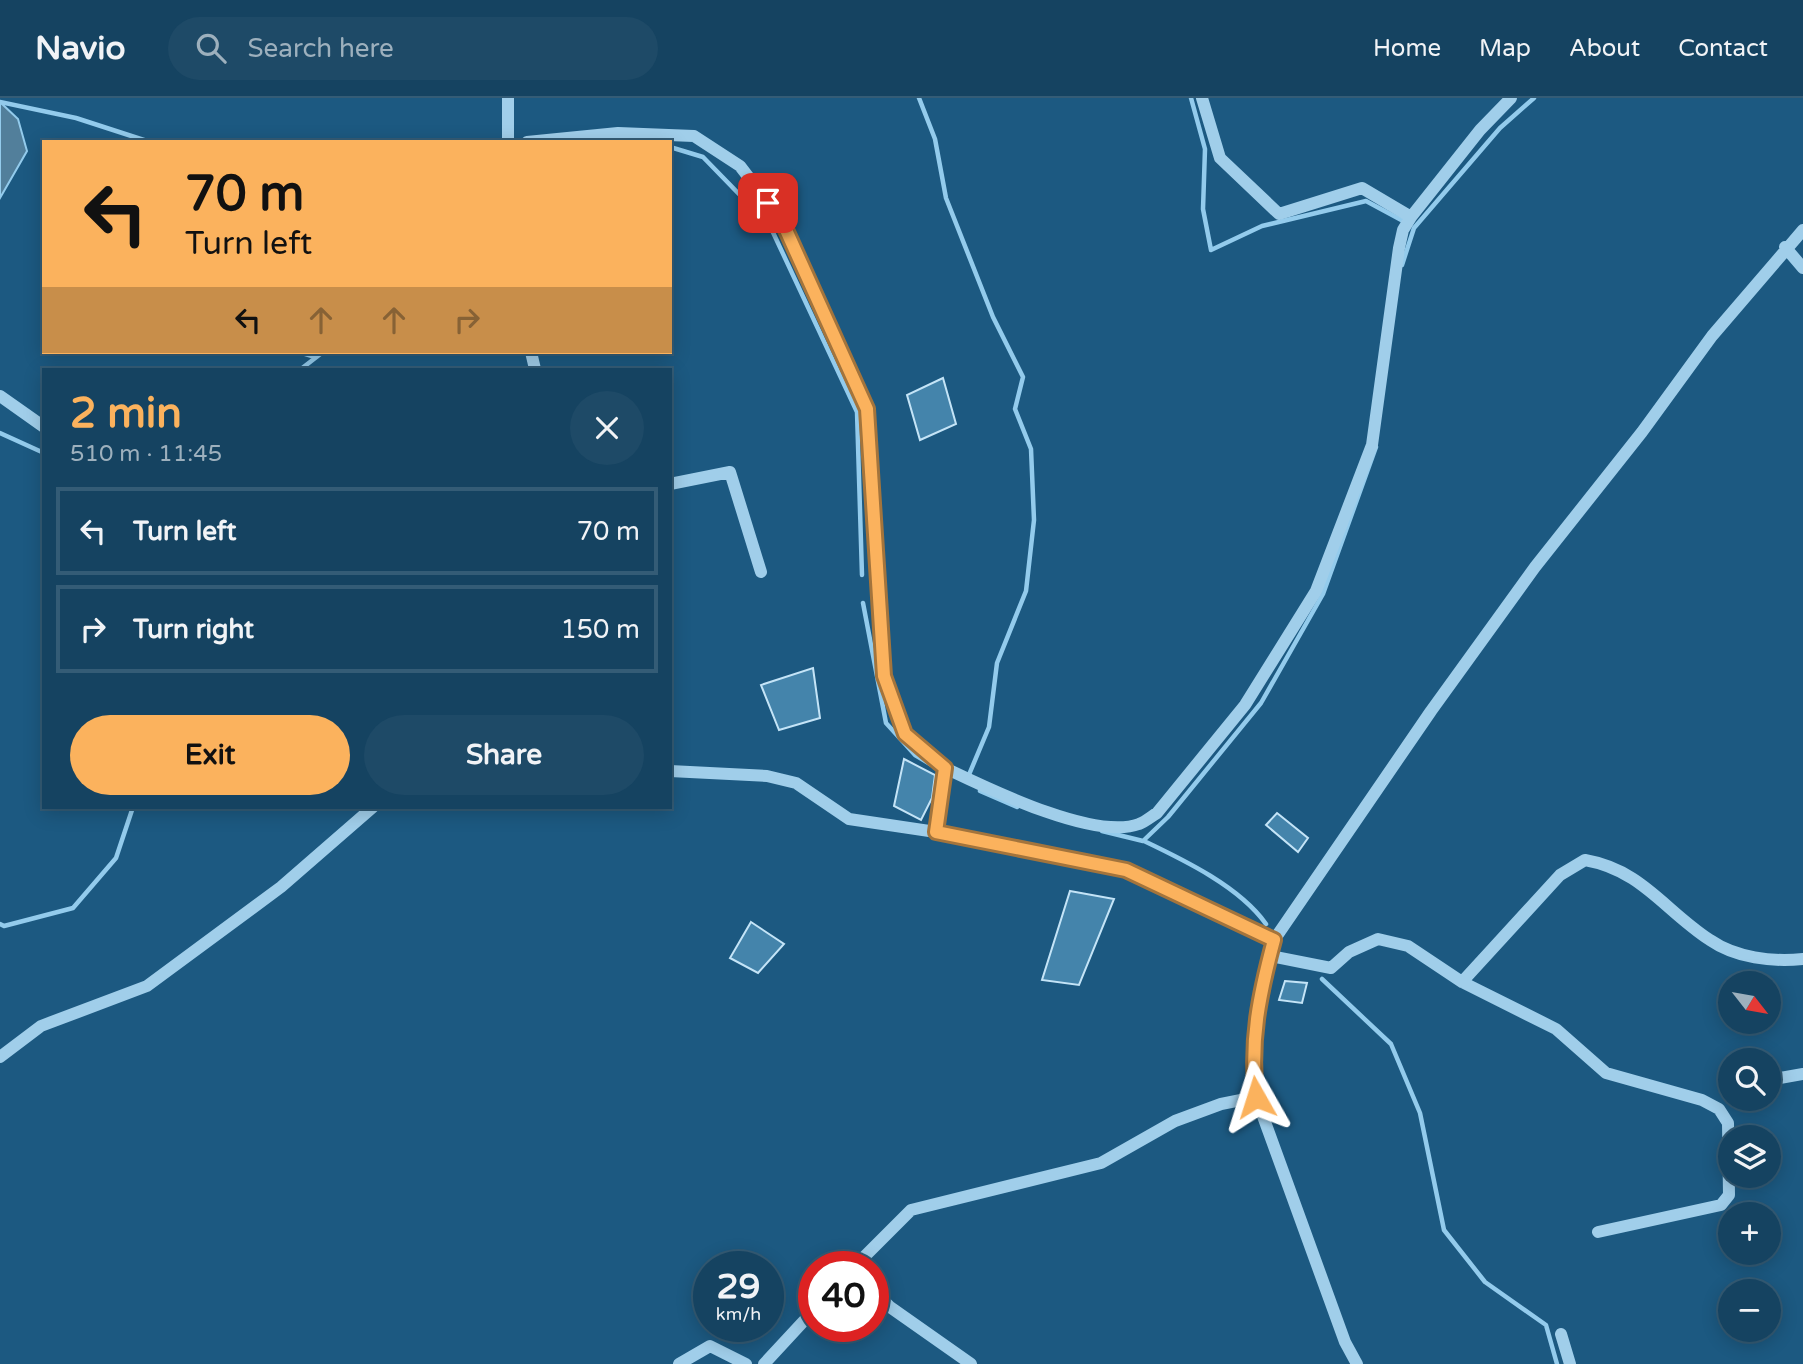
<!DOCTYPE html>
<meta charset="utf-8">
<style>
body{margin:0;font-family:"Varela Round",sans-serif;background:#1e4a67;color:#f1f3f6;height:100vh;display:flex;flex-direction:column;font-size:26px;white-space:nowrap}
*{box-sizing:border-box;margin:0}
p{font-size:23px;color:#9db0bd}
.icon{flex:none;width:38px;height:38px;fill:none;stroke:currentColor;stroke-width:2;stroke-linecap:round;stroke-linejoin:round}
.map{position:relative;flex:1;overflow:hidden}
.details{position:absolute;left:42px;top:270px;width:630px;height:441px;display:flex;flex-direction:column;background:#154361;border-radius:0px;box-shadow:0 4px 18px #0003,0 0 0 2px #345c76}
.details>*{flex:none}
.hud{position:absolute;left:42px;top:42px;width:630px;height:214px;border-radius:0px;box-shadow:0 4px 18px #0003,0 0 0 2px #345c76;background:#fbb25d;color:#111;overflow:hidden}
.needle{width:46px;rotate:121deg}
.controls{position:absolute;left:1718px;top:873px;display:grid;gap:14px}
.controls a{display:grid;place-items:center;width:63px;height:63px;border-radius:50%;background:#154361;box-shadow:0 4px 18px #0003,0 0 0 2px #345c76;font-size:35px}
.speed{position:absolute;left:693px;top:1153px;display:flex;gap:14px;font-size:35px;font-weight:700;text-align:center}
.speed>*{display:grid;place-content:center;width:91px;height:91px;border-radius:50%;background:#154361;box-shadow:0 4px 18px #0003,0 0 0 2px #345c76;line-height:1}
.speed small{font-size:18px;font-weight:400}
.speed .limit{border:10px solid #d22;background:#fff;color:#111}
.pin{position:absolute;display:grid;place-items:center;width:60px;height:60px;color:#fff;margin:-30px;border-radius:14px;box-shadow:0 4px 10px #0006}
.me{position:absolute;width:77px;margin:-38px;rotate:354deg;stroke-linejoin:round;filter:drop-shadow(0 0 5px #0008)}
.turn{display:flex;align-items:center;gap:24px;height:147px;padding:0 28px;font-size:32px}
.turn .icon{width:91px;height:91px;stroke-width:2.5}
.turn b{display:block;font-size:49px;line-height:60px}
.lanes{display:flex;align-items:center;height:66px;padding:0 28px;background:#0003;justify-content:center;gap:35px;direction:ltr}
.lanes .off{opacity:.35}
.round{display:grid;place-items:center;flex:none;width:74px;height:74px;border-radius:37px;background:#1e4a67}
.summary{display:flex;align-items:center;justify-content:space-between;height:119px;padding:0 28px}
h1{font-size:42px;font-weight:700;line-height:52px;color:#fbb25d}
.button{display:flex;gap:14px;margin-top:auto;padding:14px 28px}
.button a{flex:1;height:80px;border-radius:42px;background:#fbb25d;color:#111;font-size:28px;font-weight:700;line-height:80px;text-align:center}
.button a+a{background:#1e4a67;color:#f1f3f6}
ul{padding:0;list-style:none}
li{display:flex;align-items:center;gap:21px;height:88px;margin:0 14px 10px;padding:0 14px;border:4px solid #345c76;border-radius:0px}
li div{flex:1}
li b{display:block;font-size:26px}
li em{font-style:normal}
header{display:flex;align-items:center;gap:42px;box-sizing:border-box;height:98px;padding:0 35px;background:#154361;border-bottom:2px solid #345c76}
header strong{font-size:33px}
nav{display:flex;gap:38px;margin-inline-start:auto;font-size:24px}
.search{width:490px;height:63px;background:#1e4a67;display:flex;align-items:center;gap:18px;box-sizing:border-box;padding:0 24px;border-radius:38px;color:#9db0bd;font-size:26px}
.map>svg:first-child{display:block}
</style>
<header>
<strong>Navio</strong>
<div class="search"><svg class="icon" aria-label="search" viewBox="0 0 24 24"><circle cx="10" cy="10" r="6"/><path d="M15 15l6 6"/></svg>Search here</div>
<nav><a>Home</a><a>Map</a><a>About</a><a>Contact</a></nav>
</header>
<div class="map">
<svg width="1803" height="1266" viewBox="0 0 1803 1266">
<rect width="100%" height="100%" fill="#1c5981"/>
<!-- water -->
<path fill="#527f9b" stroke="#93cbec" stroke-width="2" d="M0 4 18 21 27 53 0 100Z"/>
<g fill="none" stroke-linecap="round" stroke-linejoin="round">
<!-- stream -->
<path stroke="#93cbec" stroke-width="4.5" d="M919 0 935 41 946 100 993 219 1023 279 1015 311 1031 351 1034 422 1026 493 997 565 989 629 968 679
M1191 0 1205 51 1203 111 1211 152 1262 128 1366 103 1405 124
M0 4 76 20 150 44
M597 44 630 41 645 44
M670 49 703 59 770 128 857 314 862 477
M1402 167 1414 130 1500 30 1534 0
M299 254 315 259
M301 271 323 254
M0 335 44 355
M863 505 886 625 915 657 935 669
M980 693 1017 709
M1102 733 1143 743 1168 719 1261 605 1323 496 1376 349
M1144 743C1184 762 1240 789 1266 826
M0 826 4 828 73 810 116 760 133 709
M1322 881 1391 946 1420 1015 1444 1132 1485 1184 1546 1227 1557 1266"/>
</g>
<!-- building -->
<path fill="#4484ab" stroke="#c4e4f7" stroke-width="2" d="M943 280 956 326 920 342 907 297Z
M813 570 820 620 779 632 761 587Z
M904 661 935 677 932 700 921 722 894 708Z
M1277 715 1308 740 1298 754 1266 727Z
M1070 793 1114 801 1079 887 1042 882Z
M751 824 784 846 758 875 730 860Z
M1285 883 1307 885 1302 905 1279 902Z"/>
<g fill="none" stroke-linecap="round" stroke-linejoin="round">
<!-- minor -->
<path stroke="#a0ceea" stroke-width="12" d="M508 0V44
M527 44 618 35 694 38 740 68 782 123 867 311 884 578 904 636 945 670 936 734
M1411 119 1480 32 1511 0
M1785 149 1803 170
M531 254 535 271
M0 298 44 329
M670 386 730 374 761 474
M945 670C987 690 1094 743 1139 726 1145 724 1152 718 1157 715L1245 607 1316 493 1372 347 1399 150 1403 132 1411 119 1362 90 1279 116 1220 60 1202 0
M670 673 767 678 796 685 849 721 936 734 1126 772 1274 842
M1270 858 1331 870 1349 854 1378 841 1408 848 1462 884 1556 931 1606 975 1702 1002 1719 1011 1728 1025 1729 1097 1721 1107 1598 1134
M1462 884 1560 777 1585 762C1642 772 1664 812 1710 842 1736 860 1772 864 1803 861
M0 959 41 928 147 888 281 789 373 709
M1769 982 1803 976
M854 1169 911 1112 1101 1065 1175 1023 1221 1006 1256 999
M873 1192 890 1209 971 1266
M1561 1236 1570 1266
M679 1266 710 1248 746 1266
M764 1266 814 1212
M1357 1266 1345 1244 1256 999 1252 958 1257 909 1274 842 1431 613 1535 469 1642 334 1712 238 1803 132"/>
</g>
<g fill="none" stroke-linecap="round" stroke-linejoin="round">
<!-- route casing -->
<g stroke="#a3743c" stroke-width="18">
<path id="route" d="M768 105 782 123 867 311 884 578 905 636 945 670 936 734 1126 772 1274 842C1259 898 1250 942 1256 999"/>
</g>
<!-- route -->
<use href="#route" stroke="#fbb25d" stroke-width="12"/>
</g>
</svg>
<div class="controls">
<a><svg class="needle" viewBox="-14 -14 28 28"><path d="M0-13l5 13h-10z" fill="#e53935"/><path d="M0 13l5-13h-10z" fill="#9db0bd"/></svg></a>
<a><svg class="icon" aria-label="search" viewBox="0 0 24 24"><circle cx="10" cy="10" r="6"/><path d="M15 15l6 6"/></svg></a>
<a><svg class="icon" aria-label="layers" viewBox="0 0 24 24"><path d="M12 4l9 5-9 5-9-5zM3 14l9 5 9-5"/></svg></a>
<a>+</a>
<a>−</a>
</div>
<div class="speed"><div>29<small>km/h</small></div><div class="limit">40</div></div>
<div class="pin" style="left:768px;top:105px;background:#d93025"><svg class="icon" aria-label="arrive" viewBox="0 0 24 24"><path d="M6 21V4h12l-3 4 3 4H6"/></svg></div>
<svg class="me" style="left:1256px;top:999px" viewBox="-20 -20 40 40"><path d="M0-17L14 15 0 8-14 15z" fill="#fbb25d" stroke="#fff" stroke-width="4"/></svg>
<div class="hud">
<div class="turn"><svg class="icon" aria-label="left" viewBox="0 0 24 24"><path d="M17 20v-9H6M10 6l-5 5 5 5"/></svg><div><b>70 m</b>Turn left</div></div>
<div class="lanes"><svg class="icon" aria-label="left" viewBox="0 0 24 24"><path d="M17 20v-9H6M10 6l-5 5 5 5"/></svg><svg class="icon off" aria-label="ahead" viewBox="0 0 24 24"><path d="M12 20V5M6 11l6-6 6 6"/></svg><svg class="icon off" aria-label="ahead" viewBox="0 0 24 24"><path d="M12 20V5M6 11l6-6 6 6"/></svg><svg class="icon off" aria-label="right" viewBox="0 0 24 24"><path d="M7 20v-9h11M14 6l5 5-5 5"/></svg></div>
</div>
<section class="details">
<div class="summary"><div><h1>2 min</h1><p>510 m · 11:45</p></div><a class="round"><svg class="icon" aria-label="close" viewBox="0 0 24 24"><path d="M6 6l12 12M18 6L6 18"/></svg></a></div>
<ul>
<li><svg class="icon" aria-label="left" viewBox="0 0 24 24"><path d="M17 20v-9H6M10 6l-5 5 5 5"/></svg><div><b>Turn left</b></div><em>70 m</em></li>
<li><svg class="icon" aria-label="right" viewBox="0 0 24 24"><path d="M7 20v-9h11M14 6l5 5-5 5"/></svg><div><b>Turn right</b></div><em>150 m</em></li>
</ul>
<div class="button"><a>Exit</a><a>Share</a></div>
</section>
</div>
